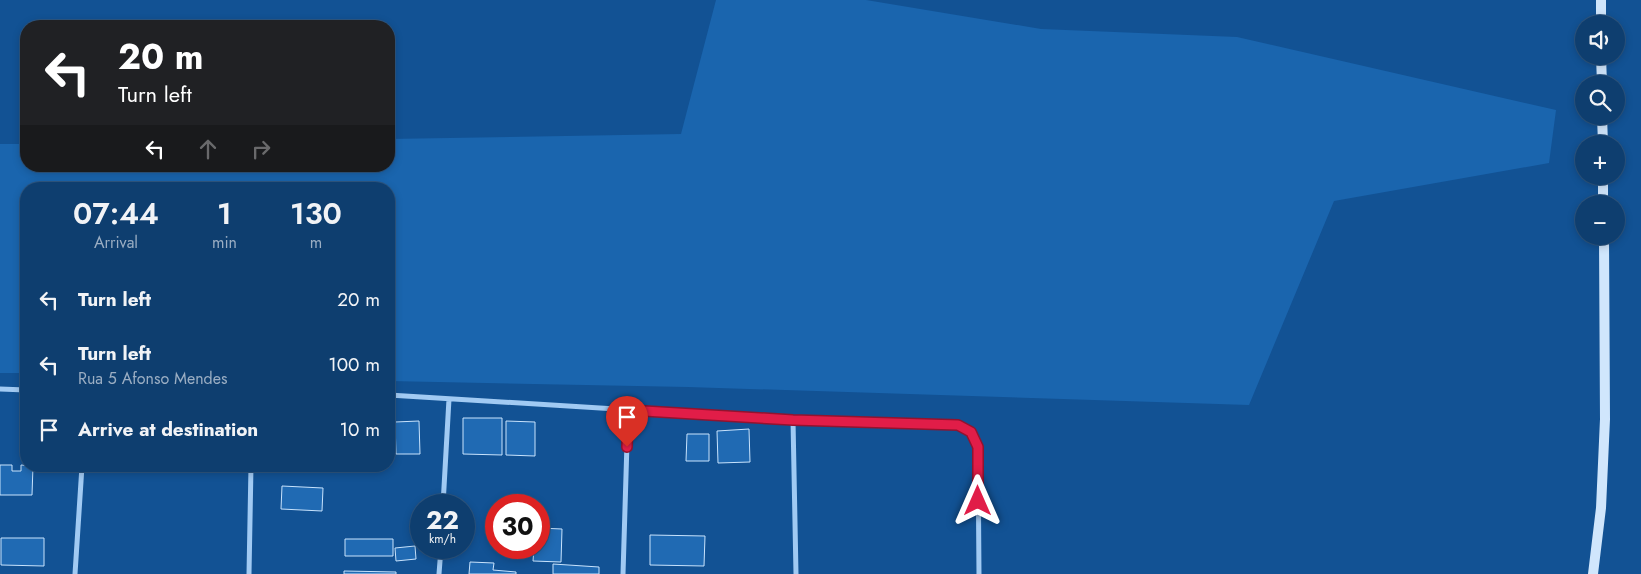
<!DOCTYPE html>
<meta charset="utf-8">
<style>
body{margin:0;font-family:Jost,sans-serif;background:#1c4977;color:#f1f3f6;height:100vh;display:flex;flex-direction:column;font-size:19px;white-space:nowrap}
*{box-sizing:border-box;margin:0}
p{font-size:16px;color:#9baec3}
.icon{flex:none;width:28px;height:28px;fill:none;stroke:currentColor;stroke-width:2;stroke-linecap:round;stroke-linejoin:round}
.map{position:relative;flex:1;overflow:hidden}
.side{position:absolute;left:20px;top:182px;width:375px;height:290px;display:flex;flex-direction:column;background:#0e3e6f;border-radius:20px;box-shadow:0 2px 8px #0003,0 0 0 1px #2e5782}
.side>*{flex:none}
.guide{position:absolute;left:20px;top:20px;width:375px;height:152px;border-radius:20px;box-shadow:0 2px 8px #0003,0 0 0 1px #2e5782;background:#202124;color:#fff;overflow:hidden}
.tools{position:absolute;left:1575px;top:15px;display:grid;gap:10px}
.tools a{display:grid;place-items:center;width:50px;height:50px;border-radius:50%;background:#0e3e6f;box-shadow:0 2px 8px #0003,0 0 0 1px #2e5782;font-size:25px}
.speed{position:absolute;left:410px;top:494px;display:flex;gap:10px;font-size:25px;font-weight:700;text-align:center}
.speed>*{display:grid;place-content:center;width:65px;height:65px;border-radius:50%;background:#0e3e6f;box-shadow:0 2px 8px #0003,0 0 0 1px #2e5782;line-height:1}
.speed small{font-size:12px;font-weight:400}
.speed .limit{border:8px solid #d22;background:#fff;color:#111}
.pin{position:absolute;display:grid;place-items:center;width:42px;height:42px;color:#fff;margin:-51px -21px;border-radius:50% 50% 50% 0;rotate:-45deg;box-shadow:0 0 5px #0007}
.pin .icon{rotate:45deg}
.me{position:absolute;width:55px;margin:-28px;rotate:0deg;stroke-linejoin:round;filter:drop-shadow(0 0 4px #0008)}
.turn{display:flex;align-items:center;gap:18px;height:105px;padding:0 15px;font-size:22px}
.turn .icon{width:65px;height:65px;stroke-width:2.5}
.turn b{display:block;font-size:35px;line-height:42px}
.lanes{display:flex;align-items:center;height:48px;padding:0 15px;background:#0003;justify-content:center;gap:25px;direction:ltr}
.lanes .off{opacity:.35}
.eta{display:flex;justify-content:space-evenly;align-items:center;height:85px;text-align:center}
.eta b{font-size:30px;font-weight:600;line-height:35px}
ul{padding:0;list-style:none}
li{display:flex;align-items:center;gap:15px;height:65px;padding:0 15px}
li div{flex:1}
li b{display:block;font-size:19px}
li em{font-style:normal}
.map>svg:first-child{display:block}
</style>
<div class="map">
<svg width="1641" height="574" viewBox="0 0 1641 574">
<rect width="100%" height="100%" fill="#125294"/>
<!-- green -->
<path fill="#1a65ae" d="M716 0H866L1041 29 1237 37 1556 110 1549 163 1334 201 1249 405 688 387 389 381V189H26V373H0V144H26V166H389V139L681 134Z"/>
<!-- building -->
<path fill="#206ab3" stroke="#c8e3fd" d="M463 418H502V455L463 454Z
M419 421 420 454H396L395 422Z
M506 421 535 422V456L506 455Z
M749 429 750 462 718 463 717 431Z
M687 434H709V461H686Z
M0 465H12V471H21V465L33 466 32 495H0Z
M282 486 323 488 322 511 281 509Z
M539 528 562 529 561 562 533 561 534 548H539Z
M650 535 705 536 704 566 650 565Z
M1 538H44V566L1 565Z
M345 539H393V556H345Z
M415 546 416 559 396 561 395 548Z
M470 562 494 563 493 570 516 572V574H469Z
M553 564 599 567V574H553Z
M344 571 396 572V574H344Z"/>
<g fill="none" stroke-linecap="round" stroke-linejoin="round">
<!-- street -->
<path stroke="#a1caf3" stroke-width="5" d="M0 389 26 390
M389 395 793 420 958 425 971 432 978 447 979 574
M793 420 796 574
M443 505 449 399
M75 574 82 466
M249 574 251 466
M439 574 441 548
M623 574 628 410"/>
<!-- secondary -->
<path stroke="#d0e6fc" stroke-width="10" d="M1601 0V24
M1601 56 1602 84
M1602 116 1603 144
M1603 176V204
M1593 574 1601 508 1605 419 1604 236"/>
</g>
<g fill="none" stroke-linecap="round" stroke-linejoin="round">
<!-- route casing -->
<g stroke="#92132f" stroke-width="12">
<path id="route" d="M627 447 628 410 793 420 958 425 971 432 978 447V501"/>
</g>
<!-- route -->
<use href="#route" stroke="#e11d48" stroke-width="9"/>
</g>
</svg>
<div class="tools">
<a><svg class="icon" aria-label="sound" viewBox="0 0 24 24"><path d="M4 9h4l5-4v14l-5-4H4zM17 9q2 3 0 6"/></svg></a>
<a><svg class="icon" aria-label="search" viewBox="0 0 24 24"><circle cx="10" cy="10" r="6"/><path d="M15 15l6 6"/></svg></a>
<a>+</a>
<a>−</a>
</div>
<div class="speed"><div>22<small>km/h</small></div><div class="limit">30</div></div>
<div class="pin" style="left:627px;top:447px;background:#d93025"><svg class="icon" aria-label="arrive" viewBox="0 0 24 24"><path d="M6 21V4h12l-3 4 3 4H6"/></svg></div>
<svg class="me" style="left:978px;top:501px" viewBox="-20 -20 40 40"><path d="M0-17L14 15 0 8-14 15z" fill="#e11d48" stroke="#fff" stroke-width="4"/></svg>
<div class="guide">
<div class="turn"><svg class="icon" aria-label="left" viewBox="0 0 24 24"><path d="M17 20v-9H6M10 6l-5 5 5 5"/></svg><div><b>20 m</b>Turn left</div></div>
<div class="lanes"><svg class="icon" aria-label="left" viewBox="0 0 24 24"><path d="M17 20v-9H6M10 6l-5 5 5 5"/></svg><svg class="icon off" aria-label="ahead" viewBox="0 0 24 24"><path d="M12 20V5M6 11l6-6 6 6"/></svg><svg class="icon off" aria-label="right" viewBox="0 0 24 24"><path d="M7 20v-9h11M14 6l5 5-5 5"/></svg></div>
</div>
<section class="side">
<div class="eta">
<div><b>07:44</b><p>Arrival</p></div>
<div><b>1</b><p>min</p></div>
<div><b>130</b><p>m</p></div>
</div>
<ul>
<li><svg class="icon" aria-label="left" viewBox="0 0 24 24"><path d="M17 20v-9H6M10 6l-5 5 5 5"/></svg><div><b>Turn left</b></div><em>20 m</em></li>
<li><svg class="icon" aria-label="left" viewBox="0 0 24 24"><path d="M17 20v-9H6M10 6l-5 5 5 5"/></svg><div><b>Turn left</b><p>Rua 5 Afonso Mendes</p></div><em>100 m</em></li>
<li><svg class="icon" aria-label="arrive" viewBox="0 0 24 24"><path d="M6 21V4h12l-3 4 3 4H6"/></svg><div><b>Arrive at destination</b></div><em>10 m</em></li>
</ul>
</section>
</div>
